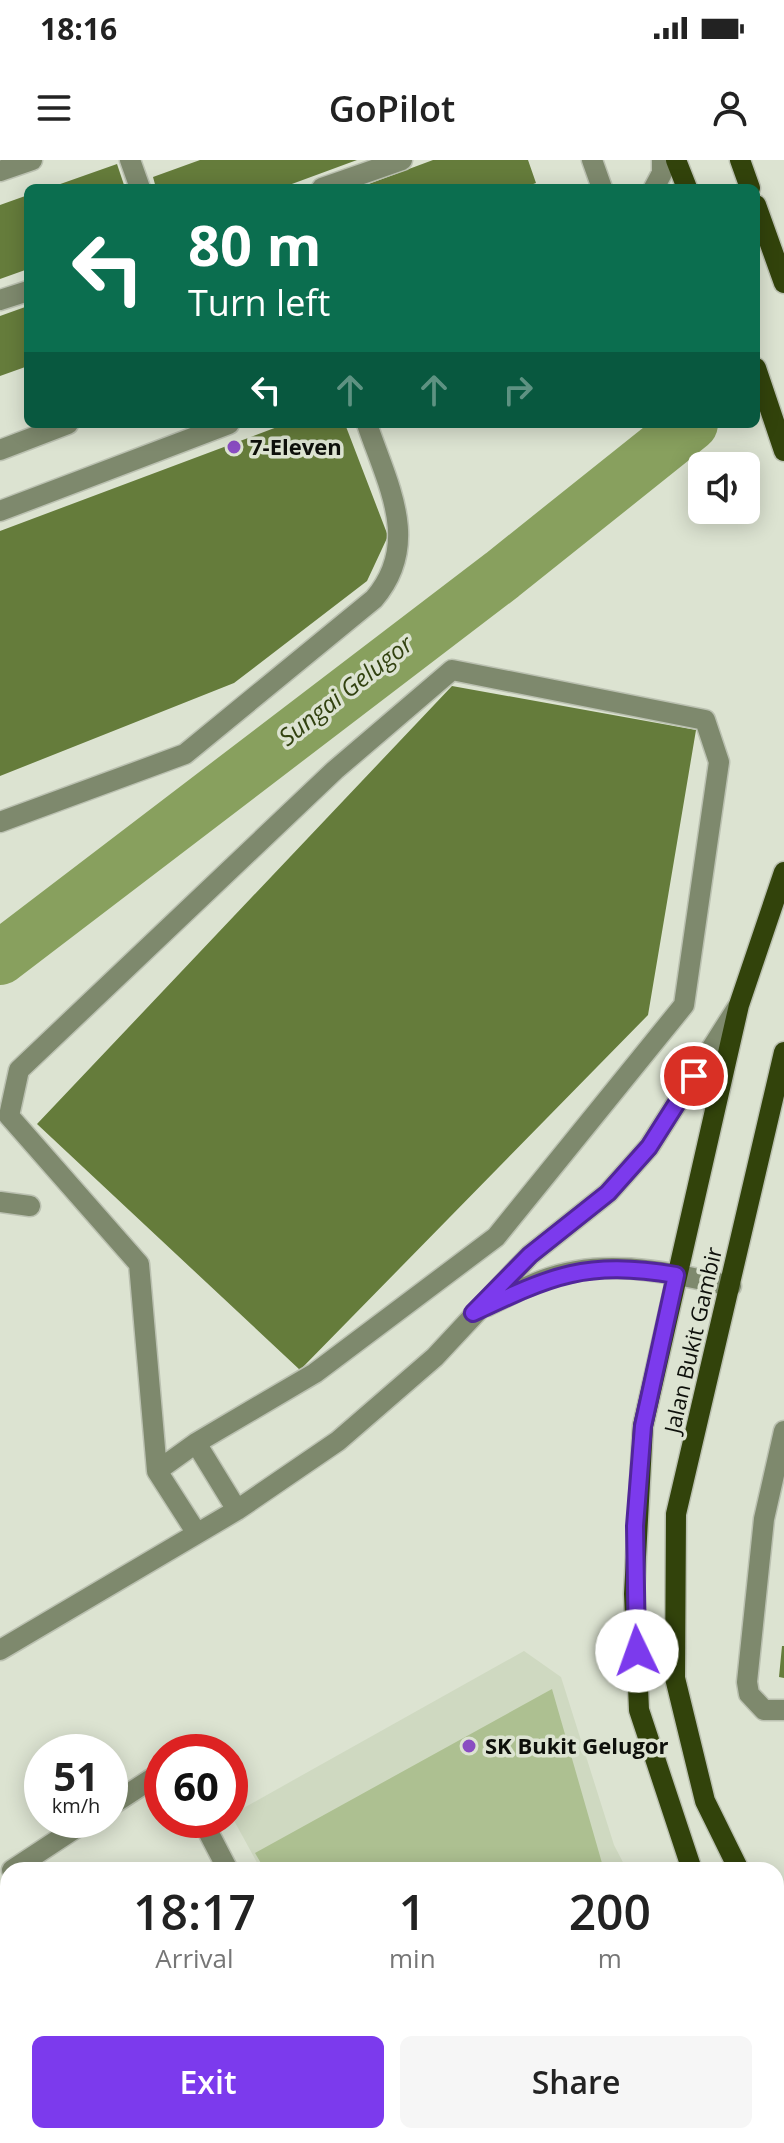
<!DOCTYPE html>
<style>
body{margin:0;font-family:"Open Sans",sans-serif;background:#f6f6f6;color:#222;height:100vh;display:flex;flex-direction:column;font-size:30px;white-space:nowrap}
*{box-sizing:border-box;margin:0}
p{font-size:26px;color:#767676}
.icon{flex:none;width:44px;height:44px;fill:none;stroke:currentColor;stroke-width:2;stroke-linecap:round;stroke-linejoin:round}
.map{position:relative;flex:1;overflow:hidden}
.sheet{position:absolute;left:0px;top:1702px;width:784px;height:282px;display:flex;flex-direction:column;background:#fff;border-radius:24px 24px 0 0;box-shadow:0 4px 20px #0003}
.sheet>*{flex:none}
.hud{position:absolute;left:24px;top:24px;width:736px;height:244px;border-radius:12px;box-shadow:0 4px 20px #0003;background:#0b6e4f;color:#fff;overflow:hidden}
.buttons{position:absolute;left:688px;top:292px;display:grid;gap:16px}
.buttons a{display:grid;place-items:center;width:72px;height:72px;border-radius:12px;background:#fff;box-shadow:0 4px 20px #0003;font-size:40px}
.speed{position:absolute;left:24px;top:1574px;display:flex;gap:16px;font-size:40px;font-weight:700;text-align:center}
.speed>*{display:grid;place-content:center;width:104px;height:104px;border-radius:50%;background:#fff;box-shadow:0 4px 20px #0003;line-height:1}
.speed small{font-size:20px;font-weight:400}
.speed .limit{border:12px solid #d22;background:#fff;color:#111}
.pin{position:absolute;display:grid;place-items:center;width:68px;height:68px;color:#fff;margin:-34px;border:4px solid #fff;border-radius:50%;box-shadow:0 2px 8px #0007}
.me{position:absolute;width:88px;margin:-44px;rotate:357deg;stroke-linejoin:round;filter:drop-shadow(0 0 6px #0008)}
.turn{display:flex;align-items:center;gap:28px;height:168px;padding:0 32px;font-size:36px}
.turn .icon{width:104px;height:104px;stroke-width:2.5}
.turn b{display:block;font-size:56px;line-height:68px}
.lanes{display:flex;align-items:center;height:76px;padding:0 32px;background:#0003;justify-content:center;gap:40px;direction:ltr}
.lanes .off{opacity:.35}
.eta{display:flex;justify-content:space-evenly;align-items:center;height:136px;text-align:center}
.eta b{font-size:48px;font-weight:600;line-height:56px}
.action{display:flex;gap:16px;margin-top:auto;padding:16px 32px}
.action a{flex:1;height:92px;border-radius:12px;background:#7c3aed;color:#fff;font-size:32px;font-weight:600;line-height:92px;text-align:center}
.action a+a{background:#f6f6f6;color:#222}
.status{display:flex;justify-content:space-between;align-items:center;height:56px;padding:0 40px;background:#fff;direction:ltr}
.status svg{height:22px;fill:currentColor}
header{display:flex;justify-content:space-between;align-items:center;height:104px;padding:0 32px;background:#fff;font-size:36px;font-weight:600}
.map>svg:first-child{display:block}
</style>
<div class="status"><b>18:16</b><svg viewBox="0 0 49 12"><path d="M0 12V9h3v3zM5 12V6h3v6zM10 12V3h3v9zM15 12V0h3v12zM26 1h20v11H26zM47 4h2v5h-2z"/></svg></div>
<header><svg class="icon" aria-label="menu" viewBox="0 0 24 24"><path d="M4 6h16M4 12h16M4 18h16"/></svg>GoPilot<svg class="icon" aria-label="person" viewBox="0 0 24 24"><circle cx="12" cy="8" r="4"/><path d="M4 21q1-7 8-7t8 7"/></svg></header>
<div class="map">
<svg width="784" height="1983" viewBox="0 0 784 1983">
<rect width="100%" height="100%" fill="#dce3d1"/>
<!-- built -->
<path fill="#cfd9c1" d="M524 1491 561 1517 614 1685 627 1710H261L231 1655Z"/>
<!-- green -->
<path fill="#adc091" d="M552 1529 604 1710H265L255 1693Z
M776 1959 784 1969V1983H414L410 1976H776Z"/>
<g fill="none" stroke-linecap="round" stroke-linejoin="round">
<!-- river -->
<path stroke="#88a05e" stroke-width="54" d="M0 798 502 415 691 264"/>
</g>
<!-- building -->
<path fill="#657c3b" d="M200 0H357L281 28H156L153 17Z
M433 0H528L536 23 522 28H358Z
M117 4 125 28H49Z
M28 35V109L0 119V45Z
M28 146V206L0 216V156Z
M285 264H345L388 376 367 421 234 523 0 616V371Z
M452 526 696 570 648 855 300 1210 37 964Z
M782 1486H784V1518L779 1517Z
M8 1857V1969L0 1957V1863Z
M13 1976H183L172 1983H18Z"/>
<g fill="none" stroke-linecap="round" stroke-linejoin="round">
<!-- minor casing -->
<g stroke="#bbc1b1" stroke-width="23">
<path id="minor" d="M130 0 140 28
M592 0 602 28
M0 11 32 0
M322 28 402 0
M654 28 662 13V0
M0 140 28 131
M0 290 68 264
M0 351 229 264
M452 510 705 560 719 602 684 845 496 1077 315 1213 196 1283 157 1311 139 1104 9 956 19 910 335 610Z
M0 662 185 594 374 439C422 383 387 324 367 264
M0 1042 30 1046
M487 1146C506 1137 524 1127 543 1120 605 1096 670 1113 731 1126
M784 1271 764 1359 747 1522 749 1534 764 1550H784
M196 1283 237 1350
M157 1311 196 1372
M0 1490 237 1350 338 1281 435 1197 530 1095 608 1033 649 987 737 848
M110 1646 162 1612
M202 1660 228 1710
M12 1710 88 1660
M0 1790 8 1785
M255 1976 256 1983
M369 1976 373 1983"/>
</g>
<!-- major casing -->
<g stroke="#bbc1b1" stroke-width="23">
<path id="major" d="M676 0 687 28
M740 0 750 28
M756 45 784 123
M756 208 784 291
M692 1710 639 1550 634 1434 643 1266 739 845 784 712
M739 1710 705 1641 675 1518 676 1354 784 892
M776 1784 784 1797
M776 1850 784 1862"/>
</g>
<!-- minor -->
<use href="#minor" stroke="#7e896d" stroke-width="20"/>
<!-- major -->
<use href="#major" stroke="#32430b" stroke-width="20"/>
</g>
<g fill="none" stroke-linecap="round" stroke-linejoin="round">
<!-- route casing -->
<g stroke="#51269a" stroke-width="20">
<path id="route" d="M637 1491 635 1366 643 1266 676 1115C586 1100 553 1115 473 1153L530 1095 608 1033 649 987 694 916"/>
</g>
<!-- route -->
<use href="#route" stroke="#7c3aed" stroke-width="14"/>
</g>
<!-- markers -->
<g fill="#8a4dc2" stroke="#dce3d1" stroke-width="3">
<circle cx="234" cy="287" r="8"/>
<circle cx="469" cy="1586" r="8"/>
</g>
<g text-anchor="middle" stroke-width="7" stroke-linejoin="round" paint-order="stroke">
<!-- poi labels -->
<g font-size="22" font-weight="bold" fill="#0e100b" stroke="#dce3d1" text-anchor="start">
<text x="250" y="295">7-Eleven</text>
<text x="485" y="1594">SK Bukit Gelugor</text>
</g>
<!-- street labels -->
<g font-size="22" fill="#0e100b" stroke="#dce3d1">
<text transform="translate(693 1180) rotate(-77)" y="8">Jalan Bukit Gambir</text>
</g>
<!-- water labels -->
<g font-size="24" font-style="italic" fill="#324210" stroke="#dce3d1">
<text transform="translate(346 531) rotate(-38)" y="8">Sungai Gelugor</text>
</g>
</g>
</svg>
<div class="buttons">
<a><svg class="icon" aria-label="sound" viewBox="0 0 24 24"><path d="M4 9h4l5-4v14l-5-4H4zM17 9q2 3 0 6"/></svg></a>
</div>
<div class="speed"><div>51<small>km/h</small></div><div class="limit">60</div></div>
<div class="pin" style="left:694px;top:916px;background:#d93025"><svg class="icon" aria-label="arrive" viewBox="0 0 24 24"><path d="M6 21V4h12l-3 4 3 4H6"/></svg></div>
<svg class="me" style="left:637px;top:1491px" viewBox="-20 -20 40 40"><circle r="19" fill="#fff"/><path d="M0-13L10 11 0 6-10 11z" fill="#7c3aed"/></svg>
<div class="hud">
<div class="turn"><svg class="icon" aria-label="left" viewBox="0 0 24 24"><path d="M17 20v-9H6M10 6l-5 5 5 5"/></svg><div><b>80 m</b>Turn left</div></div>
<div class="lanes"><svg class="icon" aria-label="left" viewBox="0 0 24 24"><path d="M17 20v-9H6M10 6l-5 5 5 5"/></svg><svg class="icon off" aria-label="ahead" viewBox="0 0 24 24"><path d="M12 20V5M6 11l6-6 6 6"/></svg><svg class="icon off" aria-label="ahead" viewBox="0 0 24 24"><path d="M12 20V5M6 11l6-6 6 6"/></svg><svg class="icon off" aria-label="right" viewBox="0 0 24 24"><path d="M7 20v-9h11M14 6l5 5-5 5"/></svg></div>
</div>
<section class="sheet">
<div class="eta">
<div><b>18:17</b><p>Arrival</p></div>
<div><b>1</b><p>min</p></div>
<div><b>200</b><p>m</p></div>
</div>
<div class="action"><a>Exit</a><a>Share</a></div>
</section>
</div>
